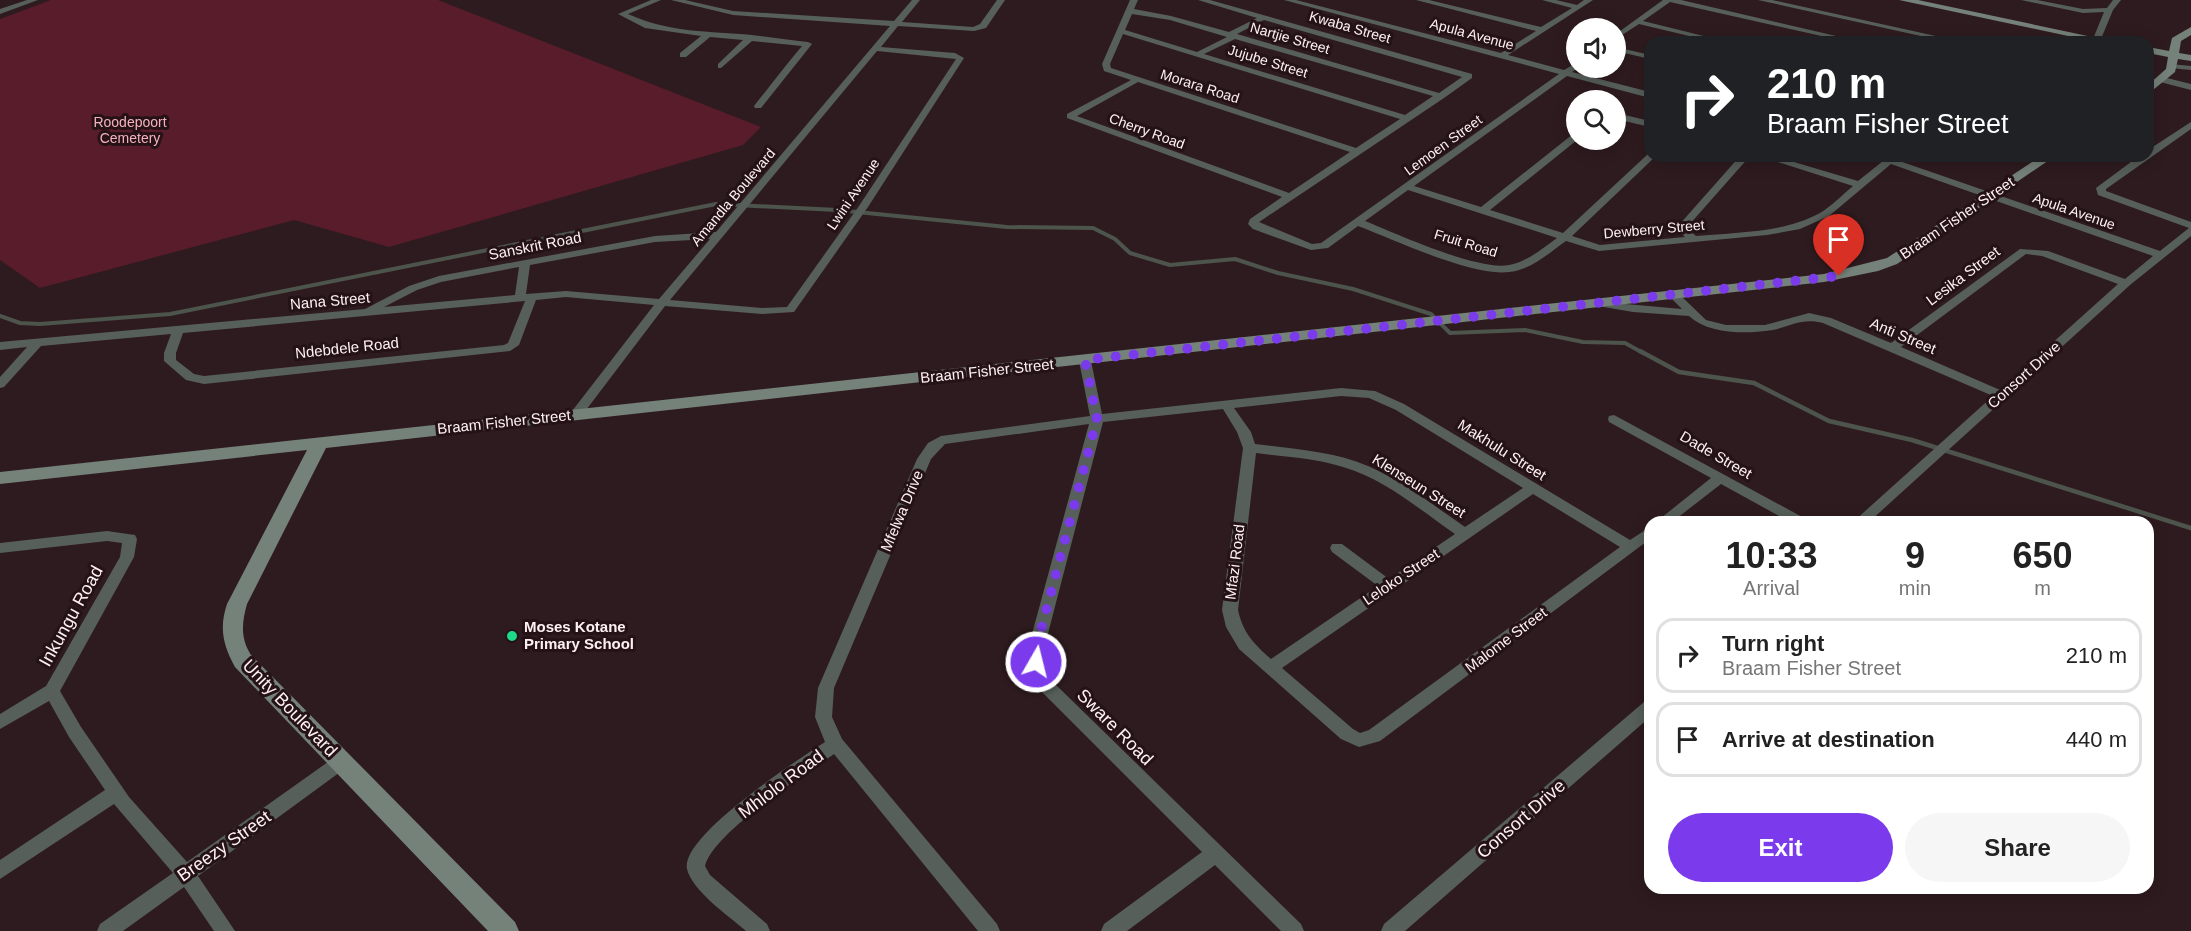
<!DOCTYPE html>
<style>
body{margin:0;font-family:Helvetica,sans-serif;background:#f6f6f6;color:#222;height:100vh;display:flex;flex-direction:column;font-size:22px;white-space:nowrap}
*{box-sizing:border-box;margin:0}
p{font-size:20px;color:#767676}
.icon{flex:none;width:33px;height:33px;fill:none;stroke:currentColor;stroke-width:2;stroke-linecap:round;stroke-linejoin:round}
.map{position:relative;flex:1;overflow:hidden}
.drawer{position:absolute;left:1644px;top:516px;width:510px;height:378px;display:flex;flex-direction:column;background:#fff;border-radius:18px;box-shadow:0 3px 15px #0003}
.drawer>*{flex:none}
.guide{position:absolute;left:1644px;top:36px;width:510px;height:126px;border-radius:18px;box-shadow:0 3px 15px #0003;background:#202124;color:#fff;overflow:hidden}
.fabs{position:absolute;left:1566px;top:18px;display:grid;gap:12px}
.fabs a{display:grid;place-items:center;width:60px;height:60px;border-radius:50%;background:#fff;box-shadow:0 3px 15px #0003;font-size:30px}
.pin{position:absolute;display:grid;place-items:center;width:51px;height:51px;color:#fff;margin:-62px -26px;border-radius:50% 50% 50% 0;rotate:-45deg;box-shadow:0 0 6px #0007}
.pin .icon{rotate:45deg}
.me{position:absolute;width:66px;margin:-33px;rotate:8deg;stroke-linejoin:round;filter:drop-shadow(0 0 4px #0008)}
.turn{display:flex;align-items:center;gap:21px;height:126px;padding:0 24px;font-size:27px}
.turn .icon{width:78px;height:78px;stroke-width:2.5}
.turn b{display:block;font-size:42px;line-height:51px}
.eta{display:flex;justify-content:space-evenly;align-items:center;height:102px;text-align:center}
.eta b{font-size:36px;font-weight:800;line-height:42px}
.primary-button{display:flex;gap:12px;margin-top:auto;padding:12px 24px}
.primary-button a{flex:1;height:69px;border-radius:36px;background:#7c3aed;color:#fff;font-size:24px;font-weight:800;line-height:69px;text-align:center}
.primary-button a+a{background:#f6f6f6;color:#222}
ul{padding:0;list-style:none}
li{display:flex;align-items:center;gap:18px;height:75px;margin:0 12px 9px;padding:0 12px;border:3px solid #e0e0e0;border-radius:18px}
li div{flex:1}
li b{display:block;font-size:22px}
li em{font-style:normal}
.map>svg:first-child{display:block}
</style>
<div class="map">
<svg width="2191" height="931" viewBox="0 0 2191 931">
<rect width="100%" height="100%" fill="#2e1b1f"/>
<!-- green -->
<path fill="#581c2b" d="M51 0H438L761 127 743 145 389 247 294 220 40 288 0 260V19Z"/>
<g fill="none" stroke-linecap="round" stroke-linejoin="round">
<!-- stream-far1 -->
<path stroke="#4c544c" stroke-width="4" d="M0 316 20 323 40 324 170 314 716 204 837 210 1007 227 1093 228 1115 239 1130 253 1170 265 1235 259 1278 273 1353 289 1431 314 1450 333 1525 330 1583 342 1625 343 1643 353"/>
<!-- stream -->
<path stroke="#4c544c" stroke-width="4.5" d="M1640 351 1679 372 1754 383 1829 421 1912 440 2191 528"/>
<!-- street -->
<path fill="#575f5a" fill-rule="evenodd" d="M27 0H38L0 14V9Z
M651 0H661L628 14C670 33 709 31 752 35 770 37 790 40 808 42L812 44 761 108H755L754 106C770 86 785 66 802 46L752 41 721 68H718V64L743 40 710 37 686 57H680V53L701 36 645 28 618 14Z
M671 0H685L733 11 894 21 912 0H920L902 22 973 27 980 24 997 0H1005L986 28 974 31 898 26 881 47 955 53 964 58 868 207 794 312 762 314 665 306 580 418H570L569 415 654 305 566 297 536 300 519 345 510 351 204 384 186 380 164 361V353L171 334 41 346 4 387 0 388V377L27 347 0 350V342L365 309 409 286 439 276 655 236 716 232 890 26 733 15ZM877 51 956 59 859 206 787 307 762 308 670 300ZM710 239 659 299 566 291 526 294 530 265 655 242ZM519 267 515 295 384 307 417 290 441 282ZM525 301 508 343 504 345 204 376 194 374 176 360V353L183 333Z
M1130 0H1138L1134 9 1171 16 1229 32 1257 18 1198 0H1210L1472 74V78L1444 98 1259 222 1312 244 1321 243 1559 74 1284 0H1296L1501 53 1536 31 1416 0H1429L1541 27 1572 8 1542 0H1556L1577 5 1584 0H1593L1508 55 1564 70 1576 63 1578 68 1572 72 1650 92V98L1567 76 1414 186 1481 207 1573 134 1576 133 1577 140 1490 210 1563 233 1648 154 1656 156 1572 236 1600 245 1685 237 1679 231V225L1740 156H1750L1689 225V230L1696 236C1737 232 1784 233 1820 213 1832 206 1842 195 1853 186L1759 156H1774L1858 181 1883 161 1871 156H1885L2160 251 2189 228 2098 195 2096 188 2139 156H2148V150L2191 122V129L2106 189V191L2191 222V236L2130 285 1869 522H1853L1993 396 1823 323C1799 317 1788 329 1765 331 1741 334 1707 333 1689 316L1633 312 1592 305V301L1682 309 1668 295 1674 292 1678 293 1706 320 1726 325H1765L1809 313 1831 318 1891 343 2020 249 2048 251 2125 279 2153 256 1891 164 1829 216 1800 229 1767 235 1599 251 1566 241C1549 253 1531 270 1509 272 1473 277 1395 240 1358 226L1328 248 1311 250 1253 229 1248 224 1250 219 1282 197 1067 118V114L1131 80 1104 71 1102 64ZM1132 14 1170 20 1227 37 1197 52 1125 30ZM1264 20 1462 77 1439 93 1237 34ZM1123 34 1400 119 1356 148 1111 68 1110 64ZM1235 39 1433 96 1405 115 1204 54ZM1138 82 1350 152 1289 193 1077 116ZM1408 190 1557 238C1543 248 1527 262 1509 265 1478 271 1397 234 1365 221ZM2026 254 2042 256 2118 284 2000 390 1901 347Z
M1663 0H1681L1862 42H1848L1670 2 1643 21 1728 42H1714L1639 24 1616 39V34Z
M1758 0H1772L1963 42H1948Z
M2021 0H2037L2083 9 2107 8 2113 0H2121L2113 10 2101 39 2097 41 2093 39 2104 12 2083 13Z
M1616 47 1650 55V59L1616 51Z
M2170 64 2191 66V70L2170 68Z
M2163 77 2191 84V90L2160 82V78Z
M1616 113 1650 121V127L1616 119Z
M1085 357 1091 361 1102 414 1341 388 1375 391 1404 404 1630 540 1650 527V539L1380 741 1359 747 1341 739 1239 649 1226 627 1222 610 1243 448 1237 432 1223 409 1103 422 1045 645 1044 662 1053 682 1301 924 1304 931H1281L1215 865 1127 931H1101L1104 924 1202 852 1041 691 1028 662 1029 645 1089 424 945 444 931 459 834 688 832 717 842 739 997 924 1000 931H978L834 754C805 774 713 833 705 866L710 875 767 924 770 931H746C729 916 692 891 687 869 680 836 799 759 825 742L815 717 818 688 917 459 928 443 941 436 1090 416 1079 361ZM1341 396 1369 398 1396 410 1523 488 1465 527C1434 506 1403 481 1368 466 1332 451 1293 449 1255 444L1251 432 1234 408ZM1256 453C1285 457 1315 458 1343 467 1385 479 1420 510 1455 534L1389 579 1342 544H1332L1330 548 1332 552 1378 586 1271 659C1254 644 1243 633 1238 610ZM1533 494 1620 547 1369 730 1360 733 1353 729 1282 668Z
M1614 415 1806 519 1808 522H1790L1721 484 1672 522H1656L1711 478 1609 422 1608 419 1609 416Z
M107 531 135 535 137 539 134 557 60 691 81 727 129 797 187 862 335 757 341 755 347 757 350 762 347 767 198 876 235 931H214L184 887 123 931H97L100 924 173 873 114 804 0 879V860L105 790 69 737 49 701 0 729V714L46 686 120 557 122 543 107 541 0 553V543Z
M1650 700V717L1405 931H1381L1384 924 1644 702Z"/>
<!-- secondary -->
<path fill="#758279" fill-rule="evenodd" d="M1899 0H1918L2116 42H2096Z
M2191 27V35L2181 41 2179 53 2191 55V61L2178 59 2175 72 2148 94V85L2166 69 2168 57 2148 53V47L2169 51 2172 38Z
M2041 156H2055L1897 264 1878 271 1824 282 326 448 247 604C242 622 240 638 251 655L515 922 519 931H488L235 667C223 645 219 628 227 604L307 450 0 484V472L1824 274 1887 258Z"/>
</g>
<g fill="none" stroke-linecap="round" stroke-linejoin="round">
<!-- route -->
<path stroke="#7c3aed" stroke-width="10" stroke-dasharray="0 18" d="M1036 662 1037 645 1097 419 1085 360 1839 276"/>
</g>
<!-- markers -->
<circle fill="#1dd988" stroke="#241216" stroke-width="2" cx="512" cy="636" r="6"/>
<g text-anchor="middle" stroke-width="6" stroke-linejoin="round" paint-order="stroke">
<!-- far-street labels -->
<g font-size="14" fill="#fef0f2" stroke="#241216">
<text transform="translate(1350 27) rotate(16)" y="5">Kwaba Street</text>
<text transform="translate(1472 34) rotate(15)" y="5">Apula Avenue</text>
<text transform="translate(1290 38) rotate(16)" y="5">Nartjie Street</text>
<text transform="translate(1268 61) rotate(17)" y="5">Jujube Street</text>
<text transform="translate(1200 86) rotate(18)" y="5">Morara Road</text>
<text transform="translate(1147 131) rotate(20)" y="5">Cherry Road</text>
<text transform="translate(1443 145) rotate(-36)" y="5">Lemoen Street</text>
<text transform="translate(853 194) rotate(-56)" y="5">Lwini Avenue</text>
<text transform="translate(733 197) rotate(-50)" y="5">Amandla Boulevard</text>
<text transform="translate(2074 211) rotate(19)" y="5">Apula Avenue</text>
<text transform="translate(1654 229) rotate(-5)" y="5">Dewberry Street</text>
<text transform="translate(1466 243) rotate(17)" y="5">Fruit Road</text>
</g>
<!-- far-park labels -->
<g font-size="14" fill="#f7b1bd" stroke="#241216">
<text x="130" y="127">Roodepoort<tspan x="130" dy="16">Cemetery</tspan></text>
</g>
<!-- street labels -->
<g font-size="15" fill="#fef0f2" stroke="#241216">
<text transform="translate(1957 218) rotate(-34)" y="5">Braam Fisher Street</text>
<text transform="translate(535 246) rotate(-11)" y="5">Sanskrit Road</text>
<text transform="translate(1963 276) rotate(-37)" y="5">Lesika Street</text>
<text transform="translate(330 301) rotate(-5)" y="5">Nana Street</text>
<text transform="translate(1903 336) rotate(23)" y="5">Anti Street</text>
<text transform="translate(347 348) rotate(-6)" y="5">Ndebdele Road</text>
<text transform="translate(987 371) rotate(-6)" y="5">Braam Fisher Street</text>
<text transform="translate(2024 375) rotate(-42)" y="5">Consort Drive</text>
<text transform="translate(504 422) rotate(-6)" y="5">Braam Fisher Street</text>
<text transform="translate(1502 450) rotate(32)" y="5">Makhulu Street</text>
<text transform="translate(1716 455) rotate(30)" y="5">Dade Street</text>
<text transform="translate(1419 486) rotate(32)" y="5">Klenseun Street</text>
<text transform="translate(902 511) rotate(-67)" y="5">Mfelwa Drive</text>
<text transform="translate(1235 562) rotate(-83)" y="5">Mfazi Road</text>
<text transform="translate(1401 577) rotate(-34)" y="5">Leloko Street</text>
<text transform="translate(1506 640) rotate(-37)" y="5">Malome Street</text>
</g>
<!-- poi labels -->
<g font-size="15" font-weight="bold" fill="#fef0f2" stroke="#241216" text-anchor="start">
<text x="524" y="632">Moses Kotane<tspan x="524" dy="17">Primary School</tspan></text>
</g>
<!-- near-street labels -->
<g font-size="18" fill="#fef0f2" stroke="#241216">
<text transform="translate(71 616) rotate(-61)" y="6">Inkungu Road</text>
<text transform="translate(290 708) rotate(46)" y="6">Unity Boulevard</text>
<text transform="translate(1115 727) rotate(45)" y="6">Sware Road</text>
<text transform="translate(781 784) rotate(-37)" y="6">Mhlolo Road</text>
<text transform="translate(1521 819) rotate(-41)" y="6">Consort Drive</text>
<text transform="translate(224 846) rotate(-35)" y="6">Breezy Street</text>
</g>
</g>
</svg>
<div class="fabs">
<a><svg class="icon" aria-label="sound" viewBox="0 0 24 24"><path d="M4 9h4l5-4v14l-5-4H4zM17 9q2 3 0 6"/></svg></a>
<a><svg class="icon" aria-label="search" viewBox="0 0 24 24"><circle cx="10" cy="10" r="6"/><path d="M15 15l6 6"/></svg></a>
</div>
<div class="pin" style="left:1839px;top:276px;background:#d93025"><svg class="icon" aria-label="arrive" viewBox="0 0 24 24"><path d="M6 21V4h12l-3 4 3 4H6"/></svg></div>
<svg class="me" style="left:1036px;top:662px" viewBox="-20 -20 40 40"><circle r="17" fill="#7c3aed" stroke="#fff" stroke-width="3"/><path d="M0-11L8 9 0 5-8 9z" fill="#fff"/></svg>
<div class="guide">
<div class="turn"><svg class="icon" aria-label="right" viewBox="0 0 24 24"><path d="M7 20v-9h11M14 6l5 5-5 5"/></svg><div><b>210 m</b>Braam Fisher Street</div></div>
</div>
<section class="drawer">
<div class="eta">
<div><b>10:33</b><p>Arrival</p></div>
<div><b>9</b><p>min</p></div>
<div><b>650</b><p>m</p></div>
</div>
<ul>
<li><svg class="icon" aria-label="right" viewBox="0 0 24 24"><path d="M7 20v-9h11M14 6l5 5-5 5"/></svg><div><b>Turn right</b><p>Braam Fisher Street</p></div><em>210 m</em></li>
<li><svg class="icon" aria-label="arrive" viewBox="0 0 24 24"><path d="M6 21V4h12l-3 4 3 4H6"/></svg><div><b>Arrive at destination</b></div><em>440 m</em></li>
</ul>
<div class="primary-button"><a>Exit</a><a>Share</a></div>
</section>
</div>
